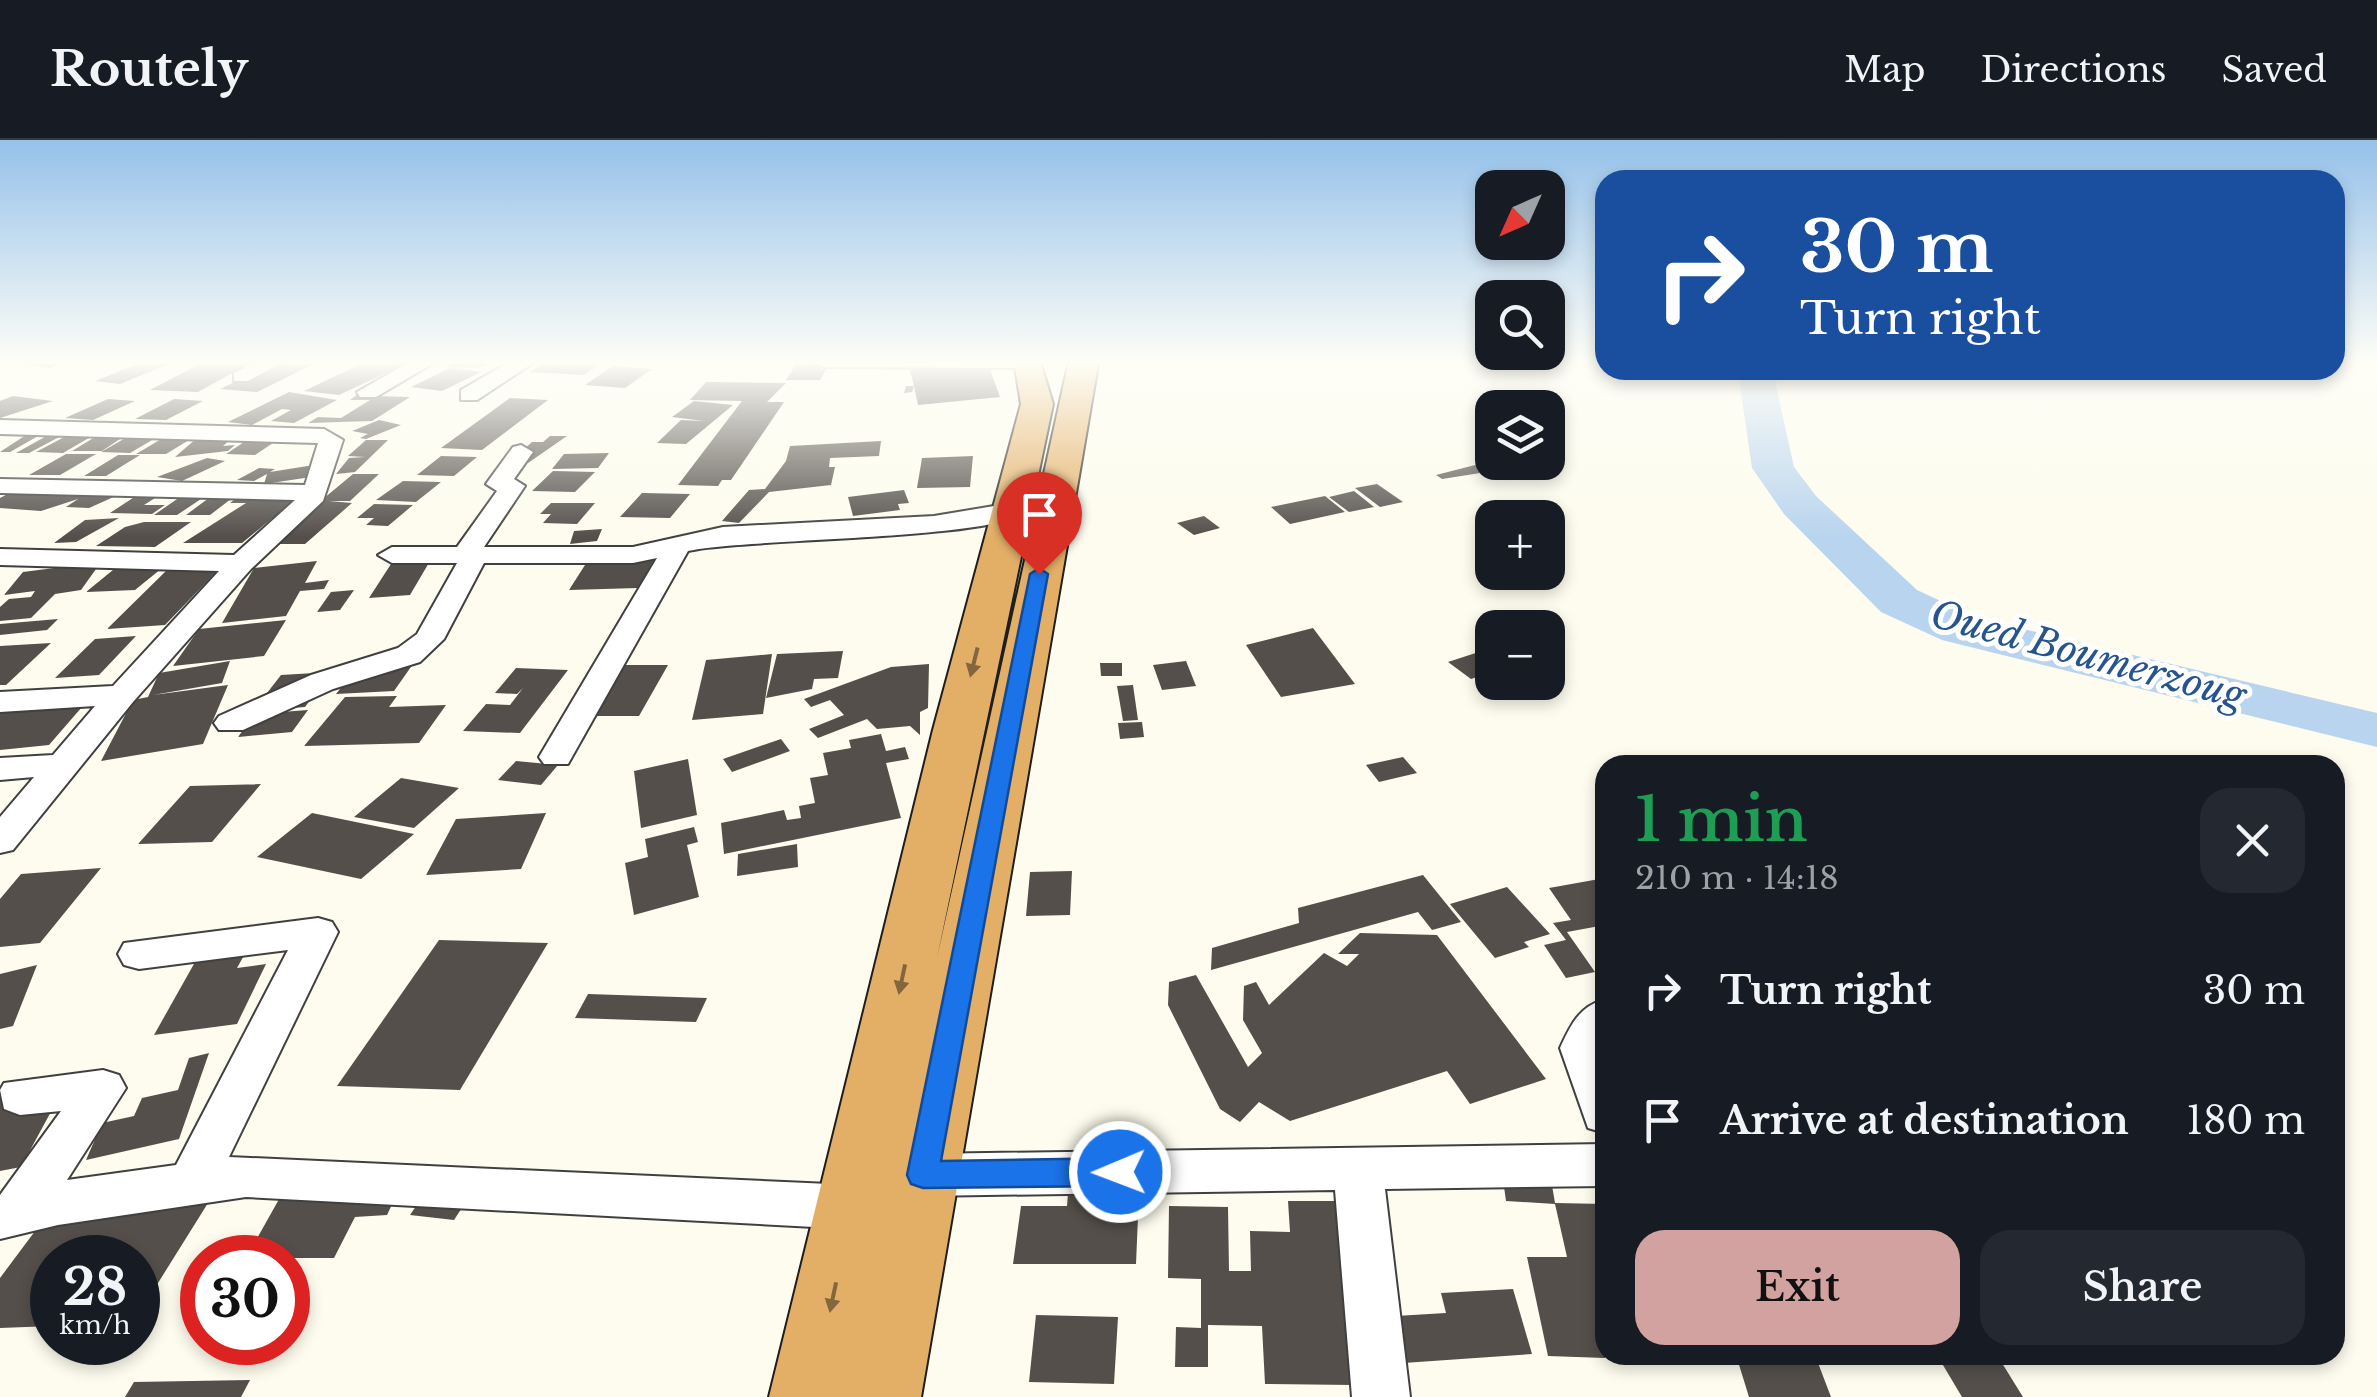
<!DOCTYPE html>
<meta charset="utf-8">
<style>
body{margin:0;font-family:"Libre Baskerville",serif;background:#242831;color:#f1f3f6;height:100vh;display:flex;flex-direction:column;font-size:38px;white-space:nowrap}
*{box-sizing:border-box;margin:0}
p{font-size:32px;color:#9ea1a6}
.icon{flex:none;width:55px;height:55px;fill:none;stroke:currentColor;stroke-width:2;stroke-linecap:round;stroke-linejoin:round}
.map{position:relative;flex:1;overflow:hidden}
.sheet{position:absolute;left:1595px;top:615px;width:750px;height:610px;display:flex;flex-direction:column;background:#171b24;border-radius:30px;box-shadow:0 5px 15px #0003}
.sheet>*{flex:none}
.top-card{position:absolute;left:1595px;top:30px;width:750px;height:210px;border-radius:30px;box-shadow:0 5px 15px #0003;background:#1a4fa0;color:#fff;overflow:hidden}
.needle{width:65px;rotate:225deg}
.tools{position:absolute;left:1475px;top:30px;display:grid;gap:20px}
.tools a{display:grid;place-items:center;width:90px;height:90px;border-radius:20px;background:#171b24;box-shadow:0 5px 15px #0003;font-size:50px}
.speed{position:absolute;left:30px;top:1095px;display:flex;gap:20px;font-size:50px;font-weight:700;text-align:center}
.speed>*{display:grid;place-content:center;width:130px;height:130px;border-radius:50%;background:#171b24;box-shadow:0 5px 15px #0003;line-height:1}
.speed small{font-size:25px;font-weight:400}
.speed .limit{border:15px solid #d22;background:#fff;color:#111}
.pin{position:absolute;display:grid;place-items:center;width:85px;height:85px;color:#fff;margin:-102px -42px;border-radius:50% 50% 50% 0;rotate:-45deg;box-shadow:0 0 10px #0007}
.pin .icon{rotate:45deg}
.me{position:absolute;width:110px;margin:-55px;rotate:269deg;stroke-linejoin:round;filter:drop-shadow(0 0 8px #0008)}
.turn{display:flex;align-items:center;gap:35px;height:210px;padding:0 40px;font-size:45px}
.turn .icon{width:130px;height:130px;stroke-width:2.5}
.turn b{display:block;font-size:70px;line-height:85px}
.round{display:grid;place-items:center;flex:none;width:105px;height:105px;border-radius:30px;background:#242831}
.head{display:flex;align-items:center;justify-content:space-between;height:170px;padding:0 40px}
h1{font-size:60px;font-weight:600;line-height:75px;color:#1e9e55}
.action{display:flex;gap:20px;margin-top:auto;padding:20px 40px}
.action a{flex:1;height:115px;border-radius:30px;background:#d2a2a0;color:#111;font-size:40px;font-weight:600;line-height:115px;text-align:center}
.action a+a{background:#242831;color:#f1f3f6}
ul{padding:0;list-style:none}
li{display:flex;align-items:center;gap:30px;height:130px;padding:0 40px}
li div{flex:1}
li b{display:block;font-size:38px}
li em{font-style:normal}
header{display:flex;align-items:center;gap:60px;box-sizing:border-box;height:140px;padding:0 50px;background:#171b24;border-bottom:2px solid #363941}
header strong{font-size:48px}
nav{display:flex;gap:55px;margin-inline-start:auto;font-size:35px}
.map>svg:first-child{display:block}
</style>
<header>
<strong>Routely</strong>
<nav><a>Map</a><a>Directions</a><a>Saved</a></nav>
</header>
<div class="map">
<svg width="2377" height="1257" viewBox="0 0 2377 1257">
<rect width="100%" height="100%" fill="#fdfcee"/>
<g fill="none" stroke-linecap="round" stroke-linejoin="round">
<!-- river -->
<path fill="#b9d4ee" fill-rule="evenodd" d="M1742 230H1778L1776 246 1794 327 1816 356 1917 450 1977 478 2377 573V607L1942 500 1881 472 1784 374 1752 328 1740 246Z"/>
</g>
<!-- building -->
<path fill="#544f4a" d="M5 221H66L50 228Z
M145 221H176L120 244 95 241Z
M205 221H254L198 252 150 250Z
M279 221H320L257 252 220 249Z
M367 221H411L339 255 304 251Z
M456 221H496L477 228 447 227Z
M546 221H602L584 235 530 232Z
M798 221H831L820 240H786Z
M987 221 1000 257 918 265 914 246 912 252 904 253 906 246H914L910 230Z
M613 226 652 229 625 248 585 245Z
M450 228 481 232 442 251 411 247Z
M706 242 786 243 767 262H784L731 340H722L718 346 678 345 742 261 690 260Z
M363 250 375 256 410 257 372 281 308 283 318 277 341 278 370 260H350Z
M289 252 337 260 294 283 271 281 291 270 282 269 252 285 228 282Z
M13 256 53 261 0 278V261Z
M510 258 548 260 482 310 441 308Z
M108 259 135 261 93 280 65 278Z
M174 259 203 261 166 280 135 279Z
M694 261 733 265 686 304 657 303 681 280 704 281 672 277Z
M379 280 401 285 366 299 360 298 368 294 352 291Z
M32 291H47L10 312H0Z
M136 292 164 293 130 313 101 312Z
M129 293 102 311H72L100 294Z
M50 294 63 295 29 313H16Z
M68 295H94L63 313 36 312Z
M168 295 194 297 166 314H136Z
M550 296H567L528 323H509L532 302H543Z
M233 297 223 306 235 305 228 311 175 317 197 298Z
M250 298 279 299 255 315 226 314Z
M366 300H388L355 332 336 334 349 318 365 317 348 316Z
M881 301 879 316 830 318 829 327H835L831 345 769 352 739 383 722 381 749 350 765 349 786 321 790 306Z
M609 313 598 328 552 329 564 314Z
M66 314H96L60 335H29Z
M118 315H140L106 336H84Z
M441 316 477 317 454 336 417 335Z
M973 316 970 347 917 348 922 318Z
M207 318 225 321 182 341 157 337Z
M1483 323 1493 331 1442 339 1436 335Z
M320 324 318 336 264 344 267 334 254 341 237 340 259 328 275 329 270 332Z
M553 331 595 332 575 352 532 351Z
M353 334H379L350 361H329L352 363 305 404H269Z
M403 341 441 342 416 362 376 360Z
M29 343 136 347 89 368 66 367 78 359 41 371 0 368V358Z
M1377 344 1403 362 1380 367 1355 348Z
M193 348 216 349 177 375H154Z
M221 349H244L210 375H186Z
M249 349H308L242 403H183L246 363H230Z
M145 350 166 351 144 365H165L152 374 110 373Z
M904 350 909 363 898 364 900 370 853 376 848 357Z
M1354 351 1374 367 1349 372 1329 357Z
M642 353 690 354 670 378 620 377Z
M1325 356 1345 372 1290 384 1271 367Z
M551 363H595L577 384 543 383 551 374H540Z
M374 364 413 365 388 386 366 385 374 378H357Z
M1204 376 1220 388 1194 395 1177 383Z
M119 378 76 402 54 403 85 380Z
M144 382H191L155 407 96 406 125 387Z
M602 389 597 401 570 404 574 391Z
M660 409 638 448 569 450 594 411Z
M172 420 135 450 86 452 124 421Z
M317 421 305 443 329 440 324 449 300 451 286 476 222 483 254 428Z
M430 421 410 455 369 458 391 424Z
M101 422 81 450 55 454 31 478 0 481V467L9 459 31 457 35 451 4 455 23 432Z
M222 426 165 485 107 489 168 429Z
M354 450 340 470 317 472 331 452Z
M58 479 47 490 0 495V484Z
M286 480 264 516 173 526 199 489Z
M1313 488 1355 544 1281 557 1246 505Z
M136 496 99 535 55 538 95 499Z
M51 503 6 545H0V506Z
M1491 508 1492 532 1471 539 1448 522Z
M843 511 838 538 814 539 812 549 766 558 777 514Z
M772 514 763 574 692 580 706 520Z
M230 521 222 543 153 555 228 545 203 604 101 621 133 560 148 557 159 533Z
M1186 521 1196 546 1162 550 1153 525Z
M1100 523H1122V536H1101Z
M413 524 394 551 336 554 358 526Z
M929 524 928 568 920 572V595L910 586 877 589 867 579 818 598 809 589 844 575 830 560 811 567 804 559 891 527Z
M610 525H668L639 576H588Z
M516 528 568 530 520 593 463 591 486 564 510 565 523 548 517 554 495 553Z
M331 532 305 567 253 571 281 535Z
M1133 545 1138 580 1123 581 1117 546Z
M95 552 49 605 0 610V573L13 559Z
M397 556 389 567 446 565 419 603 304 606 345 557Z
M308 570 292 592 238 597 255 574Z
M1142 582 1144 597 1120 599 1118 583Z
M881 594 886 611 905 607 909 619 886 623 901 678 724 714 721 683 784 670 787 680 801 678 799 666 815 663 810 638 828 635 823 613 851 608 849 600Z
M781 599 790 611 732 632 723 619Z
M1403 617 1417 633 1379 642 1366 625Z
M688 619 697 675 641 688 634 631Z
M516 621 558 625 541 645 498 640Z
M401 638 459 648 414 688 354 677Z
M261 644 212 702 138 704 190 646Z
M312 673 414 694 361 739 257 717Z
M546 673 521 729 426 735 456 679Z
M694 687 698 702 687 705 699 757 634 775 625 723 648 717 645 699Z
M797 704 798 727 737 736 738 714Z
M101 728 40 803 0 807V759L21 734Z
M1072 731 1070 775 1026 776 1030 732Z
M1423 735 1461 782 1432 790 1418 772 1211 830 1212 808 1299 783 1298 768Z
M1605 738V760L1596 762 1605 774V785L1567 792 1595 832 1566 838 1544 805 1566 800 1553 783 1571 780 1549 748Z
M1507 747 1550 794 1524 802 1529 807 1495 818 1450 764Z
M1360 793 1437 795 1546 939 1470 964 1447 931 1290 981 1259 962 1240 982 1220 969 1168 865 1169 842 1196 835 1248 927 1262 913 1243 880 1244 846 1256 842 1269 865 1324 813 1347 826 1359 814H1338Z
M439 800 548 803 460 950 337 946Z
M247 810 237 828 266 824 237 884 154 895 199 815Z
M37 825 13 886 0 889V834Z
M588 854 707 858 696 882 575 878Z
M209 913 179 999 86 1020 102 983 134 976 142 958 178 950 189 918Z
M66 944 21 1027 0 1031V955Z
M1500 1018 1548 1022 1555 1063 1605 1064V1218L1548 1216 1527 1117H1567L1555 1064 1506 1061Z
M1070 1029H1140L1136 1124H1013L1021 1066H1067Z
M223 1039 138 1175V1118H52V1186L0 1188V1138L56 1063Z
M404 1039 387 1075 355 1077 334 1118H246L287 1045Z
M431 1044 475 1048 454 1080 410 1075Z
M1288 1061H1335L1353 1245 1265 1244 1262 1186 1208 1185V1227H1175L1176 1187 1201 1188V1139L1168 1138 1169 1066 1228 1067 1229 1131H1251L1250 1091 1290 1092Z
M1513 1149 1532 1214 1389 1224 1379 1177 1446 1173 1441 1153Z
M1036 1175 1118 1177 1114 1244 1029 1242Z
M1643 1215H1700L1701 1220 1643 1218Z
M1736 1215H1815L1831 1257H1749Z
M1937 1215H1997L2023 1257H1962Z
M250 1240 241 1257H125L134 1242Z"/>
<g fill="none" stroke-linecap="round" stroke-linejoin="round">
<!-- minor casing -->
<g stroke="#404040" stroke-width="4">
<path id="minor" d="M258 221H285L248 241H234V233Z
M411 221H437L376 257H360L357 252Z
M511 221H536L477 260H461V250Z
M813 221H1037V222L1027 228 823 227Z
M0 280 324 289 343 300 323 361 251 429 133 562 13 710 0 713V677L34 637 0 640V618L53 615 95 566 0 572V552L113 546 219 431 0 425V409L234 415 295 360 0 353V339L305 345 318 303 0 294Z
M521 305 533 312 514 339 525 346 484 407H633L723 387 934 376 1012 363 1025 371C1001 400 744 398 688 411L568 624H544L539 617 657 418 633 423H484L444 499 420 522 333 549 243 590H219L214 583 219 576 311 535 398 508 417 494 457 423H392L378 415 392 407H457L497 351 486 344 513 307Z
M318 778 332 782 338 792 229 1017 852 1045 870 1051 877 1067 870 1083 852 1089 246 1057 58 1085 0 1099V1055L61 971 20 975 4 969 0 950 4 943 103 930 119 935 126 948 67 1040 176 1025 288 810 139 829 124 825 118 814 124 803Z
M1605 859V993L1588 988 1560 908C1571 884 1579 867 1605 859Z
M1605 1004V1046L1385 1049 1410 1257H1352L1335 1050 923 1056 906 1050 898 1035 906 1020 923 1014Z"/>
</g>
<!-- highway casing -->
<g stroke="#1e1e1e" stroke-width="4">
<path id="highway" d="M1014 221H1040L1053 264 937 818 1068 225 1071 221 1098 225 921 1257H769L933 590 1021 264Z"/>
</g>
<!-- minor -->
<use href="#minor" fill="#fff" fill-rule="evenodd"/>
<!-- highway -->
<use href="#highway" fill="#e3af67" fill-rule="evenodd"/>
</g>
<!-- one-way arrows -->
<defs><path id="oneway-solid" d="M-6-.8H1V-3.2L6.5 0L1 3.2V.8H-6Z" transform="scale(2.5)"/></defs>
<g fill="#83663e">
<use href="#oneway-solid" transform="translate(974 522) rotate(104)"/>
<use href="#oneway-solid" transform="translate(902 839) rotate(102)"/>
<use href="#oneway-solid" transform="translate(833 1157) rotate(102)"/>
</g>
<!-- sky -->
<linearGradient id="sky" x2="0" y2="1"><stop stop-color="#95c1ea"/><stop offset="0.56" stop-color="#fefef7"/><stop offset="1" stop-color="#fefef7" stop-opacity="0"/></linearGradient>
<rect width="2377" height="397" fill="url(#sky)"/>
<!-- route -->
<path fill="#1a73e8" stroke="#114b97" stroke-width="2.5" d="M1039 428 1048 434 941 1021 1120 1018 1132 1022 1137 1032 1132 1042 1120 1046 923 1048 911 1044 907 1035 1030 434Z"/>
<g text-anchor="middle" stroke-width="10" stroke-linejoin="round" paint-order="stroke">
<!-- water labels -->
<g font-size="38" font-style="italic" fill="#25548f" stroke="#fff">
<text transform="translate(2088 515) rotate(15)" y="13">Oued Boumerzoug</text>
</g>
</g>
</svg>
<div class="tools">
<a><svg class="needle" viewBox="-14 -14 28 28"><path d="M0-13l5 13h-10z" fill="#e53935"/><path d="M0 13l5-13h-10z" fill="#9ea1a6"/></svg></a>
<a><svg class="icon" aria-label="search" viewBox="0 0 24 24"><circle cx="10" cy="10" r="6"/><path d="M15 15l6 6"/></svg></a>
<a><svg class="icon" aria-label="layers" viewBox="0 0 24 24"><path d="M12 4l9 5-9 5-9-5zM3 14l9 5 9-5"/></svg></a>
<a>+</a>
<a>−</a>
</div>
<div class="speed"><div>28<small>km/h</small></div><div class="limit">30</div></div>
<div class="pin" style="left:1039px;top:434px;background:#d93025"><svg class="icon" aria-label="arrive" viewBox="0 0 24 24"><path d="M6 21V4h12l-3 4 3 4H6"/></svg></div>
<svg class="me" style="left:1120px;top:1032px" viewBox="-20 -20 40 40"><circle r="17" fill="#1a73e8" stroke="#fff" stroke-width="3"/><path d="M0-11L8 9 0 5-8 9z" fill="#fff"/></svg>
<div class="top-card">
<div class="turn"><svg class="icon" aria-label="right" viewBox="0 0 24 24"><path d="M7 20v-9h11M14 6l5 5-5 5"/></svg><div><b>30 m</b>Turn right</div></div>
</div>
<section class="sheet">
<div class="head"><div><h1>1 min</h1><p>210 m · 14:18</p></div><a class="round"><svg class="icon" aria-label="close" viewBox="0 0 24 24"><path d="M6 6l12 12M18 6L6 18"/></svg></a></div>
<ul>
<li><svg class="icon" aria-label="right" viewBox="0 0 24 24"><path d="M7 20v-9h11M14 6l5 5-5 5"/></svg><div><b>Turn right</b></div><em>30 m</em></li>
<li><svg class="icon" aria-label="arrive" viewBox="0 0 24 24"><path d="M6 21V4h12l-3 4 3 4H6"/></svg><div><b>Arrive at destination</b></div><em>180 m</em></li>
</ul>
<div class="action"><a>Exit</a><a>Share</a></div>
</section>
</div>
